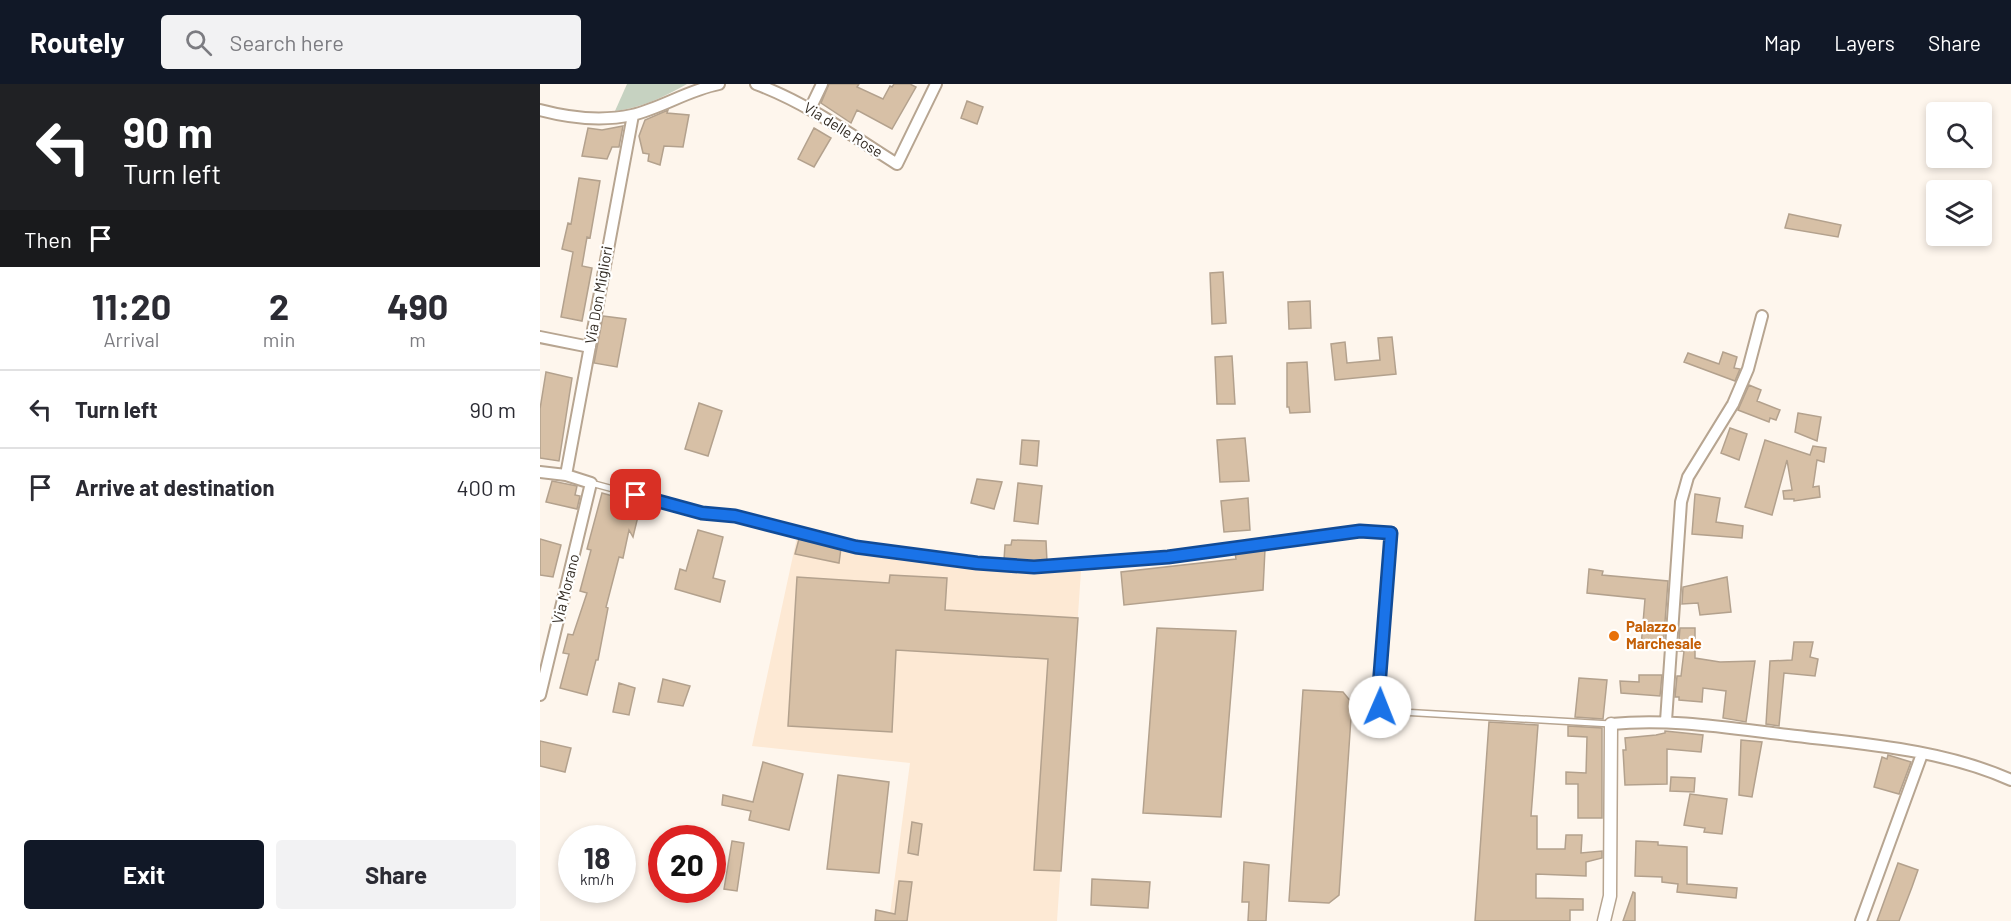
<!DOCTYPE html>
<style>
body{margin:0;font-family:Barlow,sans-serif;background:#f2f2f3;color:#2b2b33;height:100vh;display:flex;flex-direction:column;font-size:22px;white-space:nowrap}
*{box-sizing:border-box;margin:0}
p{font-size:20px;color:#7c7c81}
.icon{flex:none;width:33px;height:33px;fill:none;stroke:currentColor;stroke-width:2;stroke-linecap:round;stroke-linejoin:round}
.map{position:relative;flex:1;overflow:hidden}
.details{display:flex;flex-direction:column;background:#fff;width:540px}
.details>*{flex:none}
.banner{background:#202124;color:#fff;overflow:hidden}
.tools{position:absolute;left:1386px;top:18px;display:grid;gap:12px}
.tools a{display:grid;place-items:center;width:66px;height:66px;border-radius:6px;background:#fff;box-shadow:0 3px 9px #0003;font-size:30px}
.speed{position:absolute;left:18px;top:741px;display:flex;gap:12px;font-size:30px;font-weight:700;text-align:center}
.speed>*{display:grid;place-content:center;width:78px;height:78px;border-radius:50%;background:#fff;box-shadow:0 3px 9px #0003;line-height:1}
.speed small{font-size:15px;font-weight:400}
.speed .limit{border:9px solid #d22;background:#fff;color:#111}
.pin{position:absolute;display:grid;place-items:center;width:51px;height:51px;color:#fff;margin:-26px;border-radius:12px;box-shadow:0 3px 9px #0006}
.me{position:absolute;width:66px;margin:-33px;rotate:1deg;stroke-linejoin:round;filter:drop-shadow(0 0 4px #0008)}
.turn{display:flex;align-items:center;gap:21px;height:126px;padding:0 24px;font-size:27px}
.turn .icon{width:78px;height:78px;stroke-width:2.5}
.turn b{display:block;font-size:42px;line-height:51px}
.then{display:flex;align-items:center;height:57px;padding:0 24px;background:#0003;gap:12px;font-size:22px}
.eta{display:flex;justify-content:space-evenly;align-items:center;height:102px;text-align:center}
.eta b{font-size:36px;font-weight:700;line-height:42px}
.primary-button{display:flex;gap:12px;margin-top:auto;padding:12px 24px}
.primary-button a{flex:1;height:69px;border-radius:6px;background:#111827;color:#fff;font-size:24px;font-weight:700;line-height:69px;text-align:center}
.primary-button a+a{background:#f2f2f3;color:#2b2b33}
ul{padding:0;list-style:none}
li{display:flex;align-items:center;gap:18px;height:78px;padding:0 24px;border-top:2px solid #e1e1e2}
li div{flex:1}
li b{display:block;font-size:22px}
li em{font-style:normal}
header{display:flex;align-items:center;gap:36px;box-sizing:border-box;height:84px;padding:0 30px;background:#111827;color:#fff}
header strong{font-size:28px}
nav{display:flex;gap:33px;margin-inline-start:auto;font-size:21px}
.search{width:420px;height:54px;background:#f2f2f3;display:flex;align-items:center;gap:15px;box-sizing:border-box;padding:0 21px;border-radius:6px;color:#7c7c81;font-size:22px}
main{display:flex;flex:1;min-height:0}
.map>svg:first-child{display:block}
</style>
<header>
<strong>Routely</strong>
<div class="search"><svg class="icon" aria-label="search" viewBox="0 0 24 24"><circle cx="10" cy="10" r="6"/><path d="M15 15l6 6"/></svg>Search here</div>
<nav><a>Map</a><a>Layers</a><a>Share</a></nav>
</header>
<main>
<section class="details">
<div class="banner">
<div class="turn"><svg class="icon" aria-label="left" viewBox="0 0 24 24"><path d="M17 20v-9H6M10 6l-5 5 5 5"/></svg><div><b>90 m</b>Turn left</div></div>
<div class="then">Then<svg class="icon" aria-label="arrive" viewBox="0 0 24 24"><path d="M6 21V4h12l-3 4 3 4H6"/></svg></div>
</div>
<div class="eta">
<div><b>11:20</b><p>Arrival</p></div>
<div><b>2</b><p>min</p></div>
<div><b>490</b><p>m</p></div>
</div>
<ul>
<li><svg class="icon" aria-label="left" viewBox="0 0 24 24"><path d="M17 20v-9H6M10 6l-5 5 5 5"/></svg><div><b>Turn left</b></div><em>90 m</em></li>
<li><svg class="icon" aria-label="arrive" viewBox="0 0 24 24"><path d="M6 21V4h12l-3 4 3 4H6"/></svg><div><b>Arrive at destination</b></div><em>400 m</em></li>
</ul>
<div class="primary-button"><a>Exit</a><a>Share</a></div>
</section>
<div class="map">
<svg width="1471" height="837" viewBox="0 0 1471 837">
<rect width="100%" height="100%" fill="#fef6ed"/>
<!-- built -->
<path fill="#fde9d4" d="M257 453 305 466 441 486 501 489 541 487 517 837H349L370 679 212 662Z"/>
<!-- green -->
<path fill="#c6d2c1" d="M87 0H147C124 13 101 24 75 27Z"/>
<!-- building -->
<path fill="#d7c0a6" stroke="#b3a18d" stroke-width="1.5" d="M289 0H319L317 3 343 15 350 2 352 3 354 0H370L376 3 352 45 317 26 311 39 281 19Z
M427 17 443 23 437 40 421 34Z
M128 26 127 29 149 31 143 63 124 62 120 81 108 77 109 70 103 69 99 52 105 36Z
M83 42 79 63H72L67 75 42 72 48 44 62 46Z
M274 44 291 54 274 83 258 75Z
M39 94 60 97 50 154 47 153 42 182 52 184 42 237 21 233 33 168 22 165 28 139 31 140Z
M1249 130 1301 141 1298 153 1245 144Z
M683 188 686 239 672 240 670 189Z
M770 217 771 244 749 245 748 218Z
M63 232 86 235 77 283 54 279Z
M852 253 856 290 795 296 791 260 805 258 807 279 840 276 838 254Z
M1183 268 1197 273 1194 284 1200 285 1195 297 1144 278 1148 269 1179 280Z
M692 272 695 320H677L675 273Z
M767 278 770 328 750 329 749 323H747V279Z
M6 288 32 294 19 377 0 374V325Z
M1209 301 1221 306 1217 317 1240 326 1236 336 1230 334 1229 338 1198 326Z
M159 319 182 327 168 372 145 365Z
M1258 329 1281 333 1277 357 1255 348Z
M1190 344 1207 350 1199 376 1181 369Z
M705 354 709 397 680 398 677 356Z
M482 356 499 357 497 382 480 380Z
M1225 356 1270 371 1273 362 1286 364 1284 378 1277 376 1273 403 1279 402 1280 413 1254 417V415H1244L1243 407 1252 406 1247 376 1232 431 1205 423Z
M437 395 462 398 454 425 431 419Z
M12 397 37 402 35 411 40 412 37 425 6 418Z
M478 399 502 402 498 440 474 437Z
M62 409 101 420 93 453 89 446 83 474 79 473 66 523 68 524 58 576H56L47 611 20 604 29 570 23 569 28 550 33 551 47 509 40 507 51 466 47 465Z
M1155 410 1180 414 1176 438 1203 442 1202 454 1152 450Z
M708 414 710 446 684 448 681 417Z
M158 446 183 453 173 494 185 497 180 518 135 505 140 485 146 487Z
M0 455 21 461 13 493 0 491Z
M259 455 301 464 299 479 255 470Z
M472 456 506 457 507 478 464 476 465 461H471Z
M725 465 723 506 584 521 581 488 696 475 695 469Z
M1049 485 1063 487 1062 491 1128 497 1123 565 1101 563 1105 515 1047 509Z
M350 491 407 494 405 526 538 534 521 787 494 786 508 575 356 566 352 648 248 642 257 493 349 499Z
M1187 493 1191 528 1160 531 1158 519 1142 520 1143 503Z
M617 544 696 547 681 733 603 729Z
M1140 544H1155V574L1180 578 1215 577 1206 638 1183 634 1186 607 1163 604 1162 618 1139 616V613H1135L1137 592H1141L1144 567H1138Z
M1254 558H1273L1270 573 1278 575 1275 592 1244 589 1239 642 1226 640 1230 577 1252 576Z
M1099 591H1122L1120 612 1081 609 1080 597 1099 598Z
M1039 594 1067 596 1063 635 1035 633Z
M123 595 150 602 143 622 118 618Z
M79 599 95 604 89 631 73 628Z
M763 606 803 608 812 619 799 811 789 819 749 817Z
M949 638 998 641 991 732H997V765H1025L1026 751H1042L1041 769 1062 767V774L1046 778V792L996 790V814L1043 815V826H1030V837H935Z
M1028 642 1062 644V734H1038V700H1026V688L1046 689 1047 653 1028 652Z
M1125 647 1163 651 1161 668 1127 665V700L1085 701 1083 666H1086L1085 654 1116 651 1125 649Z
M1201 656 1222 658 1212 713 1199 711Z
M0 657 31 664 25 688 0 682Z
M1348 671 1371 678 1359 710 1334 703 1342 673 1347 675Z
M223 678 263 690 249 746 209 736 211 727 182 721 183 711 213 718Z
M298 691 349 698 339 789 287 785Z
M1131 693 1155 694 1154 708 1130 707Z
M1150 710 1187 715 1182 750 1164 748 1165 744 1144 741Z
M372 738 382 740 378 771 368 769Z
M192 757 204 759 197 807 184 805Z
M1096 757 1118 758V761L1147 763V800L1197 804 1196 814 1137 808 1138 800 1122 798V793L1095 792Z
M704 778 729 781 726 837H708L709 818H702Z
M1358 779 1378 786 1372 803 1359 837H1337Z
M552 795 610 798 608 824 551 821Z
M359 797 372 798 367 837H335L336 826 355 830Z
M1093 808 1095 809V837H1083Z"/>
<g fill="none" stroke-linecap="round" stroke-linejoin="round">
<!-- service casing -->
<g stroke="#b7a591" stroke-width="8">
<path id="service" d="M51 399 162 429 195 432 316 463 437 479 494 484 628 473 820 447 851 449 838 616 844 627 1071 640"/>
</g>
<!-- minor casing -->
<g stroke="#b7a591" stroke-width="14">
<path id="minor" d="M216 0C267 19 311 51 357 80L396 0
M270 25 282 0
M0 26C30 34 60 38 92 31 122 24 148 6 179 0
M0 253 50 263
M0 388 26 391 51 399 0 611
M26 391 93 31
M1126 637 1141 418 1148 393 1193 320 1208 285 1222 232
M1071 640C1130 634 1189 644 1248 651 1322 660 1402 665 1471 696
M1321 837 1382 670"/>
</g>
<!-- tertiary casing -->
<g stroke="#b7a591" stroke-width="15">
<path id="tertiary" d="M1064 837 1070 812 1071 640"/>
</g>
<!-- service -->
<use href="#service" stroke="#fff" stroke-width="5"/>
<!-- minor -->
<use href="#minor" stroke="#fff" stroke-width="10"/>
<!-- tertiary -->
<use href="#tertiary" stroke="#fff" stroke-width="12"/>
</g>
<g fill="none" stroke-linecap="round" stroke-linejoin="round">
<!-- route casing -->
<g stroke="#114b97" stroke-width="15">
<path id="route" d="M96 411 162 429 195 432 316 463 437 479 494 483 628 473 820 447 851 449 838 616 840 623"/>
</g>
<!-- route -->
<use href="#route" stroke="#1a73e8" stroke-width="10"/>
</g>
<!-- markers -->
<circle fill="#e8710a" stroke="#fff" stroke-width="2" cx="1074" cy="552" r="6"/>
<g text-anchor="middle" stroke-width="4.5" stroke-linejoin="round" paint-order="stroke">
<!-- street labels -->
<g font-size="15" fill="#322b23" stroke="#fff">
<text transform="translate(303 46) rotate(32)" y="5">Via delle Rose</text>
<text transform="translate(59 211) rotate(-80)" y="5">Via Don Migliori</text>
<text transform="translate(26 505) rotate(-76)" y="5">Via Morano</text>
</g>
<!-- food labels -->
<g font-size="15" font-weight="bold" fill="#c56008" stroke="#fff" text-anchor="start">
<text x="1086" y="548">Palazzo<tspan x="1086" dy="17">Marchesale</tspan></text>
</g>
</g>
</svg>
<div class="tools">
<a><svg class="icon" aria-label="search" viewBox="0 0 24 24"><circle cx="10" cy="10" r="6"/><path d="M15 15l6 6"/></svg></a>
<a><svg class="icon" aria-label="layers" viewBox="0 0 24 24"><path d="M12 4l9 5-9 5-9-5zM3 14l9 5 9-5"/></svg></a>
</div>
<div class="speed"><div>18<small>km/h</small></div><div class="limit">20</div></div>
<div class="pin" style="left:96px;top:411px;background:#d93025"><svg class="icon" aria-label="arrive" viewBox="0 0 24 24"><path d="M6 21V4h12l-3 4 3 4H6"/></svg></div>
<svg class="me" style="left:840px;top:623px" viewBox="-20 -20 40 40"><circle r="19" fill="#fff"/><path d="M0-13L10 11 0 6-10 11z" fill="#1a73e8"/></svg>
</div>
</main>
